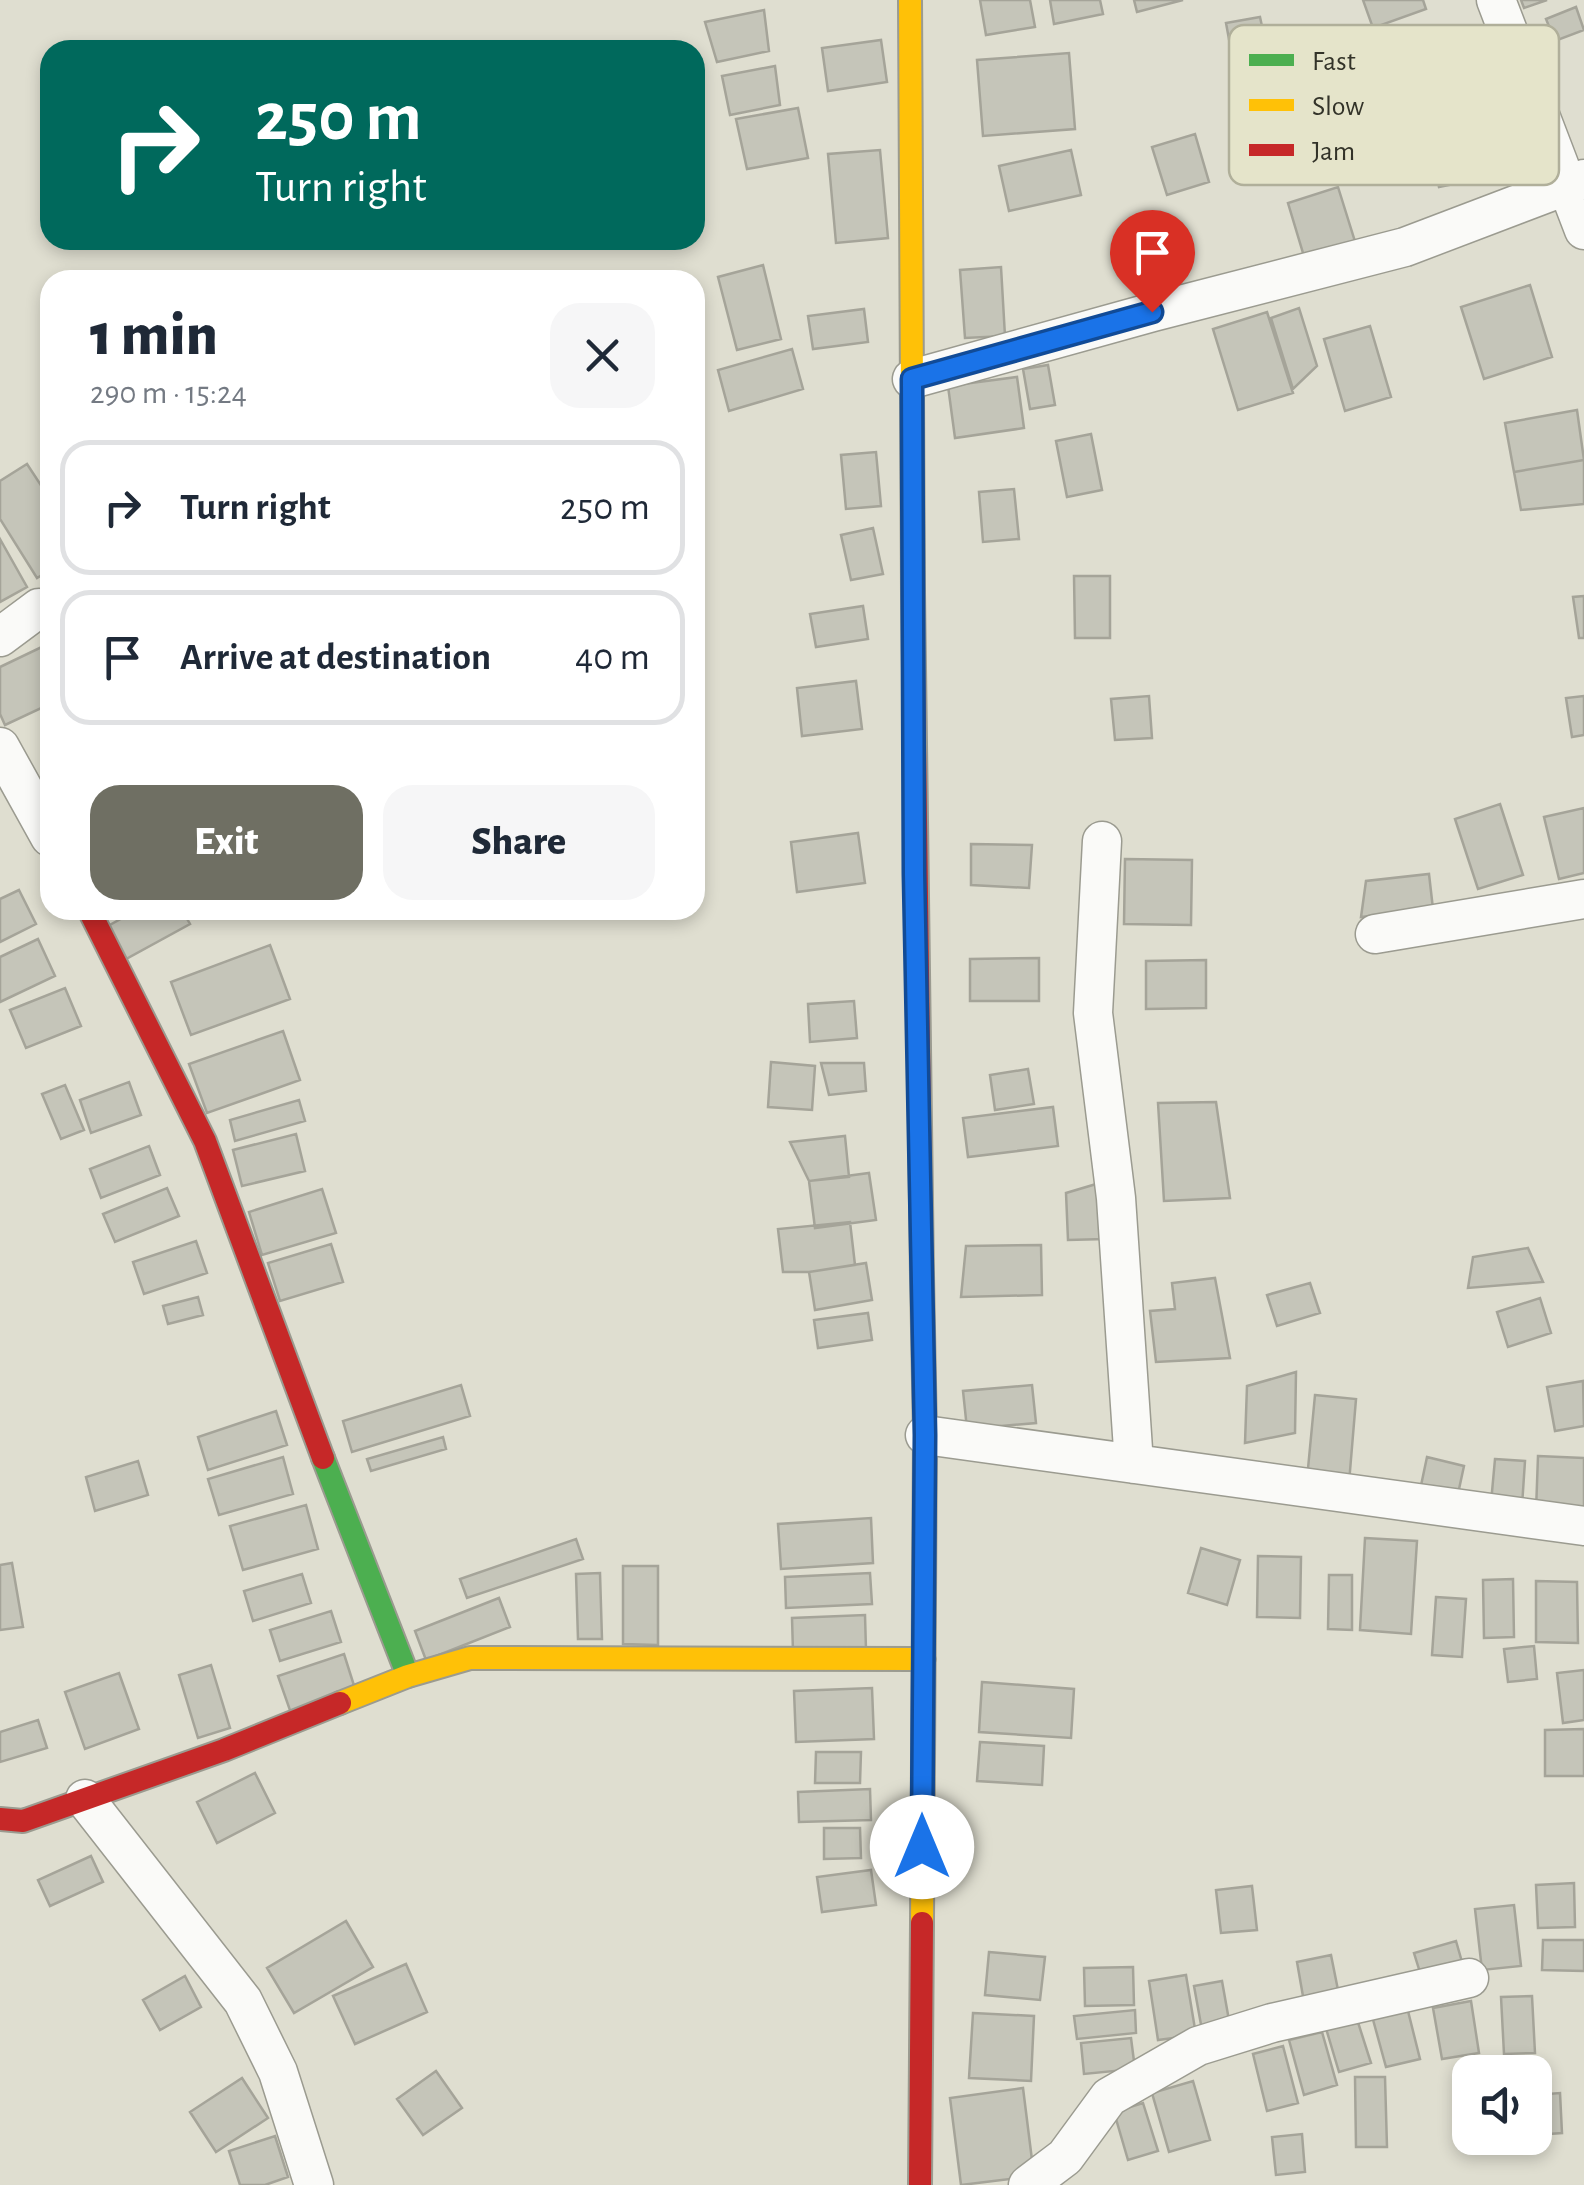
<!DOCTYPE html>
<meta charset="utf-8">
<style>
body{margin:0;font-family:"Alegreya Sans",sans-serif;background:#f6f6f7;color:#1f2937;height:100vh;display:flex;flex-direction:column;font-size:38px;white-space:nowrap}
*{box-sizing:border-box;margin:0}
p{font-size:32px;color:#747a83}
.icon{flex:none;width:55px;height:55px;fill:none;stroke:currentColor;stroke-width:2;stroke-linecap:round;stroke-linejoin:round}
.map{position:relative;flex:1;overflow:hidden}
.drawer{position:absolute;left:40px;top:270px;width:665px;height:650px;display:flex;flex-direction:column;background:#fff;border-radius:30px;box-shadow:0 5px 15px #0003}
.drawer>*{flex:none}
.top-card{position:absolute;left:40px;top:40px;width:665px;height:210px;border-radius:30px;box-shadow:0 5px 15px #0003;background:#00695c;color:#fff;overflow:hidden}
.tools{position:absolute;left:1452px;top:2055px;display:grid;gap:20px}
.tools a{display:grid;place-items:center;width:100px;height:100px;border-radius:20px;background:#fff;box-shadow:0 5px 15px #0003;font-size:50px}
.pin{position:absolute;display:grid;place-items:center;width:85px;height:85px;color:#fff;margin:-102px -42px;border-radius:50% 50% 50% 0;rotate:-45deg;box-shadow:0 0 10px #0007}
.pin .icon{rotate:45deg}
.me{position:absolute;width:110px;margin:-55px;rotate:0deg;stroke-linejoin:round;filter:drop-shadow(0 0 8px #0008)}
.turn{display:flex;align-items:center;gap:35px;height:210px;padding:0 50px;font-size:45px}
.turn .icon{width:130px;height:130px;stroke-width:2.5}
.turn b{display:block;font-size:70px;line-height:85px}
.round{display:grid;place-items:center;flex:none;width:105px;height:105px;border-radius:30px;background:#f6f6f7}
.summary{display:flex;align-items:center;justify-content:space-between;height:170px;padding:0 50px}
h1{font-size:60px;font-weight:800;line-height:75px}
.action{display:flex;gap:20px;margin-top:auto;padding:20px 50px}
.action a{flex:1;height:115px;border-radius:30px;background:#6f6f63;color:#fff;font-size:40px;font-weight:800;line-height:115px;text-align:center}
.action a+a{background:#f6f6f7;color:#1f2937}
ul{padding:0;list-style:none}
li{display:flex;align-items:center;gap:30px;height:135px;margin:0 20px 15px;padding:0 30px;border:5px solid #e0e1e3;border-radius:30px}
li div{flex:1}
li b{display:block;font-size:38px}
li em{font-style:normal}
.map>svg:first-child{display:block}
</style>
<div class="map">
<svg width="1584" height="2185" viewBox="0 0 1584 2185">
<rect width="100%" height="100%" fill="#dfded0"/>
<!-- building -->
<path fill="#c5c5b9" stroke="#a5a499" stroke-width="2.5" d="M980 0H1030L1035 27 986 35Z
M1050 0H1100L1103 14 1054 24Z
M1134 0H1183L1137 12Z
M1363 0H1423L1426 9 1373 28Z
M1521 0H1547L1524 8Z
M1576 7 1584 30 1555 41 1546 19Z
M764 10 769 51 717 62 705 22Z
M1260 17 1268 54 1233 61 1226 23Z
M881 40 887 82 828 91 822 48Z
M1069 53 1075 129 983 136 977 60Z
M775 66 780 105 730 115 722 76Z
M798 108 808 158 747 169 736 119Z
M1195 134 1209 182 1167 195 1152 147Z
M1476 147 1483 178 1439 187 1433 156Z
M880 150 888 238 836 243 828 154Z
M1071 150 1081 195 1009 211 999 166Z
M1338 187 1357 248 1306 263 1288 203Z
M763 265 781 339 737 350 718 277Z
M1001 267 1005 336 965 338 960 270Z
M1530 285 1552 357 1484 379 1461 307Z
M1299 308 1317 366 1293 389 1271 318Z
M864 309 868 342 813 349 808 316Z
M1267 312 1293 393 1238 410 1213 329Z
M1370 326 1391 397 1345 411 1324 339Z
M792 349 803 389 729 411 718 370Z
M1048 365 1055 405 1030 409 1023 369Z
M1017 377 1024 428 955 438 948 386Z
M1577 410 1584 460 1514 472 1505 423Z
M1091 434 1102 490 1067 497 1056 441Z
M876 452 881 506 846 509 841 455Z
M1584 460V504L1521 510 1514 472Z
M27 464 50 499V570L37 578 0 519V481Z
M1014 489 1019 539 983 542 979 492Z
M873 528 883 574 851 580 841 535Z
M0 539 27 587 0 602Z
M1074 576H1110V638H1075Z
M1584 596V638H1579L1573 597Z
M863 606 868 639 816 647 810 614Z
M50 643V704L5 725 0 714V667Z
M856 681 862 729 802 736 797 688Z
M1149 696 1152 738 1115 740 1111 699Z
M1584 696V735L1572 737 1566 698Z
M1500 804 1523 875 1478 889 1455 819Z
M1584 808V873L1559 879 1544 817Z
M858 833 865 883 797 892 791 842Z
M971 844 1032 845 1029 888 971 885Z
M1125 859 1192 860 1191 925 1124 924Z
M1429 874 1433 909 1361 917 1366 881Z
M19 890 36 924 0 942V899Z
M137 910H182L190 924 126 959 108 926Z
M38 939 55 976 0 1002V957Z
M270 945 290 999 191 1035 171 982Z
M1039 958V1001H970V959Z
M1206 960V1008L1146 1009V961Z
M65 988 81 1026 26 1048 10 1010Z
M854 1001 857 1038 810 1042 808 1004Z
M283 1031 300 1080 207 1113 189 1064Z
M771 1062 815 1066 812 1110 768 1107Z
M821 1063H864L866 1091 829 1095Z
M1028 1069 1034 1104 995 1110 990 1075Z
M129 1082 141 1115 91 1133 80 1100Z
M65 1085 84 1130 61 1139 42 1094Z
M299 1100 305 1121 235 1141 230 1120Z
M1216 1102 1230 1198 1164 1201 1158 1103Z
M1053 1107 1058 1146 968 1157 963 1118Z
M296 1134 305 1171 242 1186 233 1150Z
M845 1136 849 1177 809 1181 790 1142Z
M149 1146 160 1175 101 1198 90 1169Z
M869 1173 876 1220 815 1228 809 1181Z
M1103 1182 1105 1239 1068 1240 1066 1193Z
M167 1188 179 1216 115 1242 103 1214Z
M322 1189 336 1233 262 1255 249 1212Z
M850 1222 855 1265 809 1272H783L778 1229Z
M196 1241 207 1273 144 1294 133 1262Z
M331 1244 343 1282 280 1301 268 1263Z
M1041 1245 1042 1295 961 1297 966 1246Z
M1528 1248 1543 1282 1468 1288 1473 1257Z
M866 1263 872 1300 815 1310 809 1272Z
M1215 1278 1230 1358 1156 1362 1150 1311 1175 1309 1172 1283Z
M1310 1283 1320 1313 1277 1326 1267 1295Z
M198 1297 203 1315 168 1324 163 1306Z
M1540 1298 1551 1333 1508 1347 1497 1312Z
M868 1313 872 1340 818 1348 814 1320Z
M1296 1372 1295 1433 1245 1443 1247 1386Z
M1583 1381 1584 1426 1555 1431 1547 1387Z
M461 1385 470 1416 352 1452 343 1421Z
M1032 1385 1036 1423 967 1429 963 1391Z
M1315 1395 1356 1399 1349 1483 1307 1479Z
M276 1411 287 1445 208 1470 198 1437Z
M443 1437 446 1449 371 1471 367 1459Z
M1538 1456 1584 1458V1513L1536 1511Z
M283 1457 293 1494 219 1515 208 1479Z
M1427 1457 1464 1466 1456 1503 1419 1495Z
M1495 1459 1525 1461 1522 1506 1491 1503Z
M138 1461 148 1495 95 1511 86 1477Z
M306 1505 318 1549 243 1570 230 1526Z
M871 1518 873 1563 781 1569 778 1524Z
M1365 1538 1417 1541 1411 1634 1360 1630Z
M576 1539 583 1559 467 1598 460 1579Z
M1201 1548 1240 1560 1227 1605 1188 1593Z
M1258 1556 1301 1557 1300 1618 1257 1617Z
M12 1563 23 1627 0 1630V1565Z
M623 1566H658V1645L623 1644Z
M600 1573 602 1639H578L576 1574Z
M870 1573 872 1604 786 1608 785 1577Z
M302 1574 311 1603 253 1621 244 1591Z
M1329 1575H1352V1630L1328 1629Z
M1513 1579 1514 1637 1484 1638 1483 1580Z
M1536 1581 1577 1582 1578 1643 1536 1642Z
M1436 1597 1466 1599 1462 1657 1432 1655Z
M499 1598 510 1627 426 1660 415 1631Z
M331 1611 341 1642 280 1661 270 1630Z
M865 1615 866 1650 793 1652 792 1618Z
M1534 1646 1537 1679 1508 1682 1504 1649Z
M344 1654 357 1695 292 1716 278 1676Z
M211 1665 230 1728 198 1738 179 1675Z
M1584 1670V1720L1563 1723 1557 1673Z
M119 1673 139 1729 85 1749 65 1692Z
M982 1682 1074 1689 1071 1738 979 1732Z
M872 1688 874 1739 796 1742 794 1691Z
M38 1720 47 1748 0 1762V1732Z
M1584 1729V1776H1545V1730Z
M980 1742 1044 1746 1042 1785 977 1781Z
M816 1752H861L860 1783H815Z
M255 1773 275 1813 217 1843 197 1802Z
M870 1789 871 1820 799 1822 798 1792Z
M824 1828H860L861 1858 824 1859Z
M91 1856 103 1882 50 1906 38 1880Z
M871 1870 876 1905 822 1912 817 1877Z
M1574 1883 1575 1927 1538 1928 1536 1885Z
M1252 1886 1257 1930 1221 1933 1216 1890Z
M1514 1905 1521 1966 1482 1970 1475 1909Z
M346 1921 373 1967 294 2013 267 1968Z
M1543 1940H1584V1971L1542 1970Z
M1456 1941 1464 1969 1423 1982 1414 1953Z
M989 1952 1045 1957 1040 2000 985 1995Z
M1331 1955 1339 1995 1304 2002 1297 1962Z
M406 1964 427 2012 355 2044 333 1996Z
M1133 1967 1134 2005 1085 2006 1084 1968Z
M1186 1975 1196 2035 1158 2040 1149 1981Z
M185 1976 201 2007 160 2030 143 2000Z
M1222 1981 1230 2026 1202 2030 1194 1986Z
M1532 1996 1535 2053 1504 2054 1501 1997Z
M1471 2001 1479 2053 1442 2059 1433 2008Z
M1407 2007 1420 2059 1386 2067 1372 2016Z
M1135 2010 1136 2033 1077 2039 1074 2016Z
M973 2013 1034 2016 1031 2081 969 2078Z
M1356 2016 1371 2063 1339 2072 1325 2025Z
M1322 2032 1337 2085 1304 2095 1289 2040Z
M1131 2038 1135 2069 1084 2074 1081 2043Z
M1283 2046 1298 2103 1267 2111 1253 2054Z
M436 2071 462 2108 423 2135 397 2099Z
M1355 2077H1385L1387 2147H1356Z
M242 2078 268 2118 216 2152 190 2112Z
M1193 2081 1210 2140 1169 2152 1152 2093Z
M1023 2088 1034 2176 961 2185 950 2098Z
M1560 2093 1562 2133 1535 2135V2095Z
M1143 2103 1158 2151 1128 2160 1114 2112Z
M1302 2134 1305 2172 1276 2175 1272 2137Z
M275 2136 288 2177 265 2185H240L229 2151Z"/>
<g fill="none" stroke-linecap="round" stroke-linejoin="round">
<!-- street casing -->
<g stroke="#9b9b90" stroke-width="41">
<path id="street" d="M1496 0 1584 230
M912 379 1153 312 1405 247 1584 179
M0 637 39 608
M0 747 50 837
M1102 841 1093 1013 1116 1198 1134 1464
M1375 934 1584 899
M925 1435 1584 1526
M85 1799 243 2001 278 2072 314 2185
M1028 2185 1065 2157 1109 2097 1198 2046 1272 2023 1469 1978"/>
</g>
<!-- fast casing -->
<g stroke="#9b9b90" stroke-width="26">
<path id="fast" d="M323 1458 408 1676"/>
</g>
<!-- slow casing -->
<g stroke="#9b9b90" stroke-width="26">
<path id="slow" d="M910 0 913 592
M340 1703 408 1676 470 1658 924 1659
M922 1923 925 1435 922 1276"/>
</g>
<!-- jam casing -->
<g stroke="#9b9b90" stroke-width="26">
<path id="jam" d="M913 592 922 1276
M89 910 205 1141 323 1458
M0 1819 23 1821 224 1750 340 1703
M920 2185 922 1923"/>
</g>
<!-- street -->
<use href="#street" stroke="#fafaf8" stroke-width="38"/>
<!-- fast -->
<use href="#fast" stroke="#4caf50" stroke-width="22"/>
<!-- slow -->
<use href="#slow" stroke="#ffc107" stroke-width="22"/>
<!-- jam -->
<use href="#jam" stroke="#c62828" stroke-width="22"/>
</g>
<g fill="none" stroke-linecap="round" stroke-linejoin="round">
<!-- route casing -->
<g stroke="#114b97" stroke-width="25">
<path id="route" d="M922 1847 925 1435 914 874 912 379 1152 312"/>
</g>
<!-- route -->
<use href="#route" stroke="#1a73e8" stroke-width="18"/>
</g>
<!-- legend -->
<rect x="1229" y="25" width="330" height="160" rx="15" fill="#e5e4ca" stroke="#b0af9a" stroke-width="2.5"/>
<rect x="1249" y="54" width="45" height="12" fill="#4caf50"/>
<rect x="1249" y="99" width="45" height="12" fill="#ffc107"/>
<rect x="1249" y="144" width="45" height="12" fill="#c62828"/>
<g font-size="28" fill="#333329">
<text x="1312" y="70">Fast</text>
<text x="1312" y="115">Slow</text>
<text x="1312" y="160">Jam</text>
</g>
</svg>
<div class="tools">
<a><svg class="icon" aria-label="sound" viewBox="0 0 24 24"><path d="M4 9h4l5-4v14l-5-4H4zM17 9q2 3 0 6"/></svg></a>
</div>
<div class="pin" style="left:1152px;top:312px;background:#d93025"><svg class="icon" aria-label="arrive" viewBox="0 0 24 24"><path d="M6 21V4h12l-3 4 3 4H6"/></svg></div>
<svg class="me" style="left:922px;top:1847px" viewBox="-20 -20 40 40"><circle r="19" fill="#fff"/><path d="M0-13L10 11 0 6-10 11z" fill="#1a73e8"/></svg>
<div class="top-card">
<div class="turn"><svg class="icon" aria-label="right" viewBox="0 0 24 24"><path d="M7 20v-9h11M14 6l5 5-5 5"/></svg><div><b>250 m</b>Turn right</div></div>
</div>
<section class="drawer">
<div class="summary"><div><h1>1 min</h1><p>290 m · 15:24</p></div><a class="round"><svg class="icon" aria-label="close" viewBox="0 0 24 24"><path d="M6 6l12 12M18 6L6 18"/></svg></a></div>
<ul>
<li><svg class="icon" aria-label="right" viewBox="0 0 24 24"><path d="M7 20v-9h11M14 6l5 5-5 5"/></svg><div><b>Turn right</b></div><em>250 m</em></li>
<li><svg class="icon" aria-label="arrive" viewBox="0 0 24 24"><path d="M6 21V4h12l-3 4 3 4H6"/></svg><div><b>Arrive at destination</b></div><em>40 m</em></li>
</ul>
<div class="action"><a>Exit</a><a>Share</a></div>
</section>
</div>
